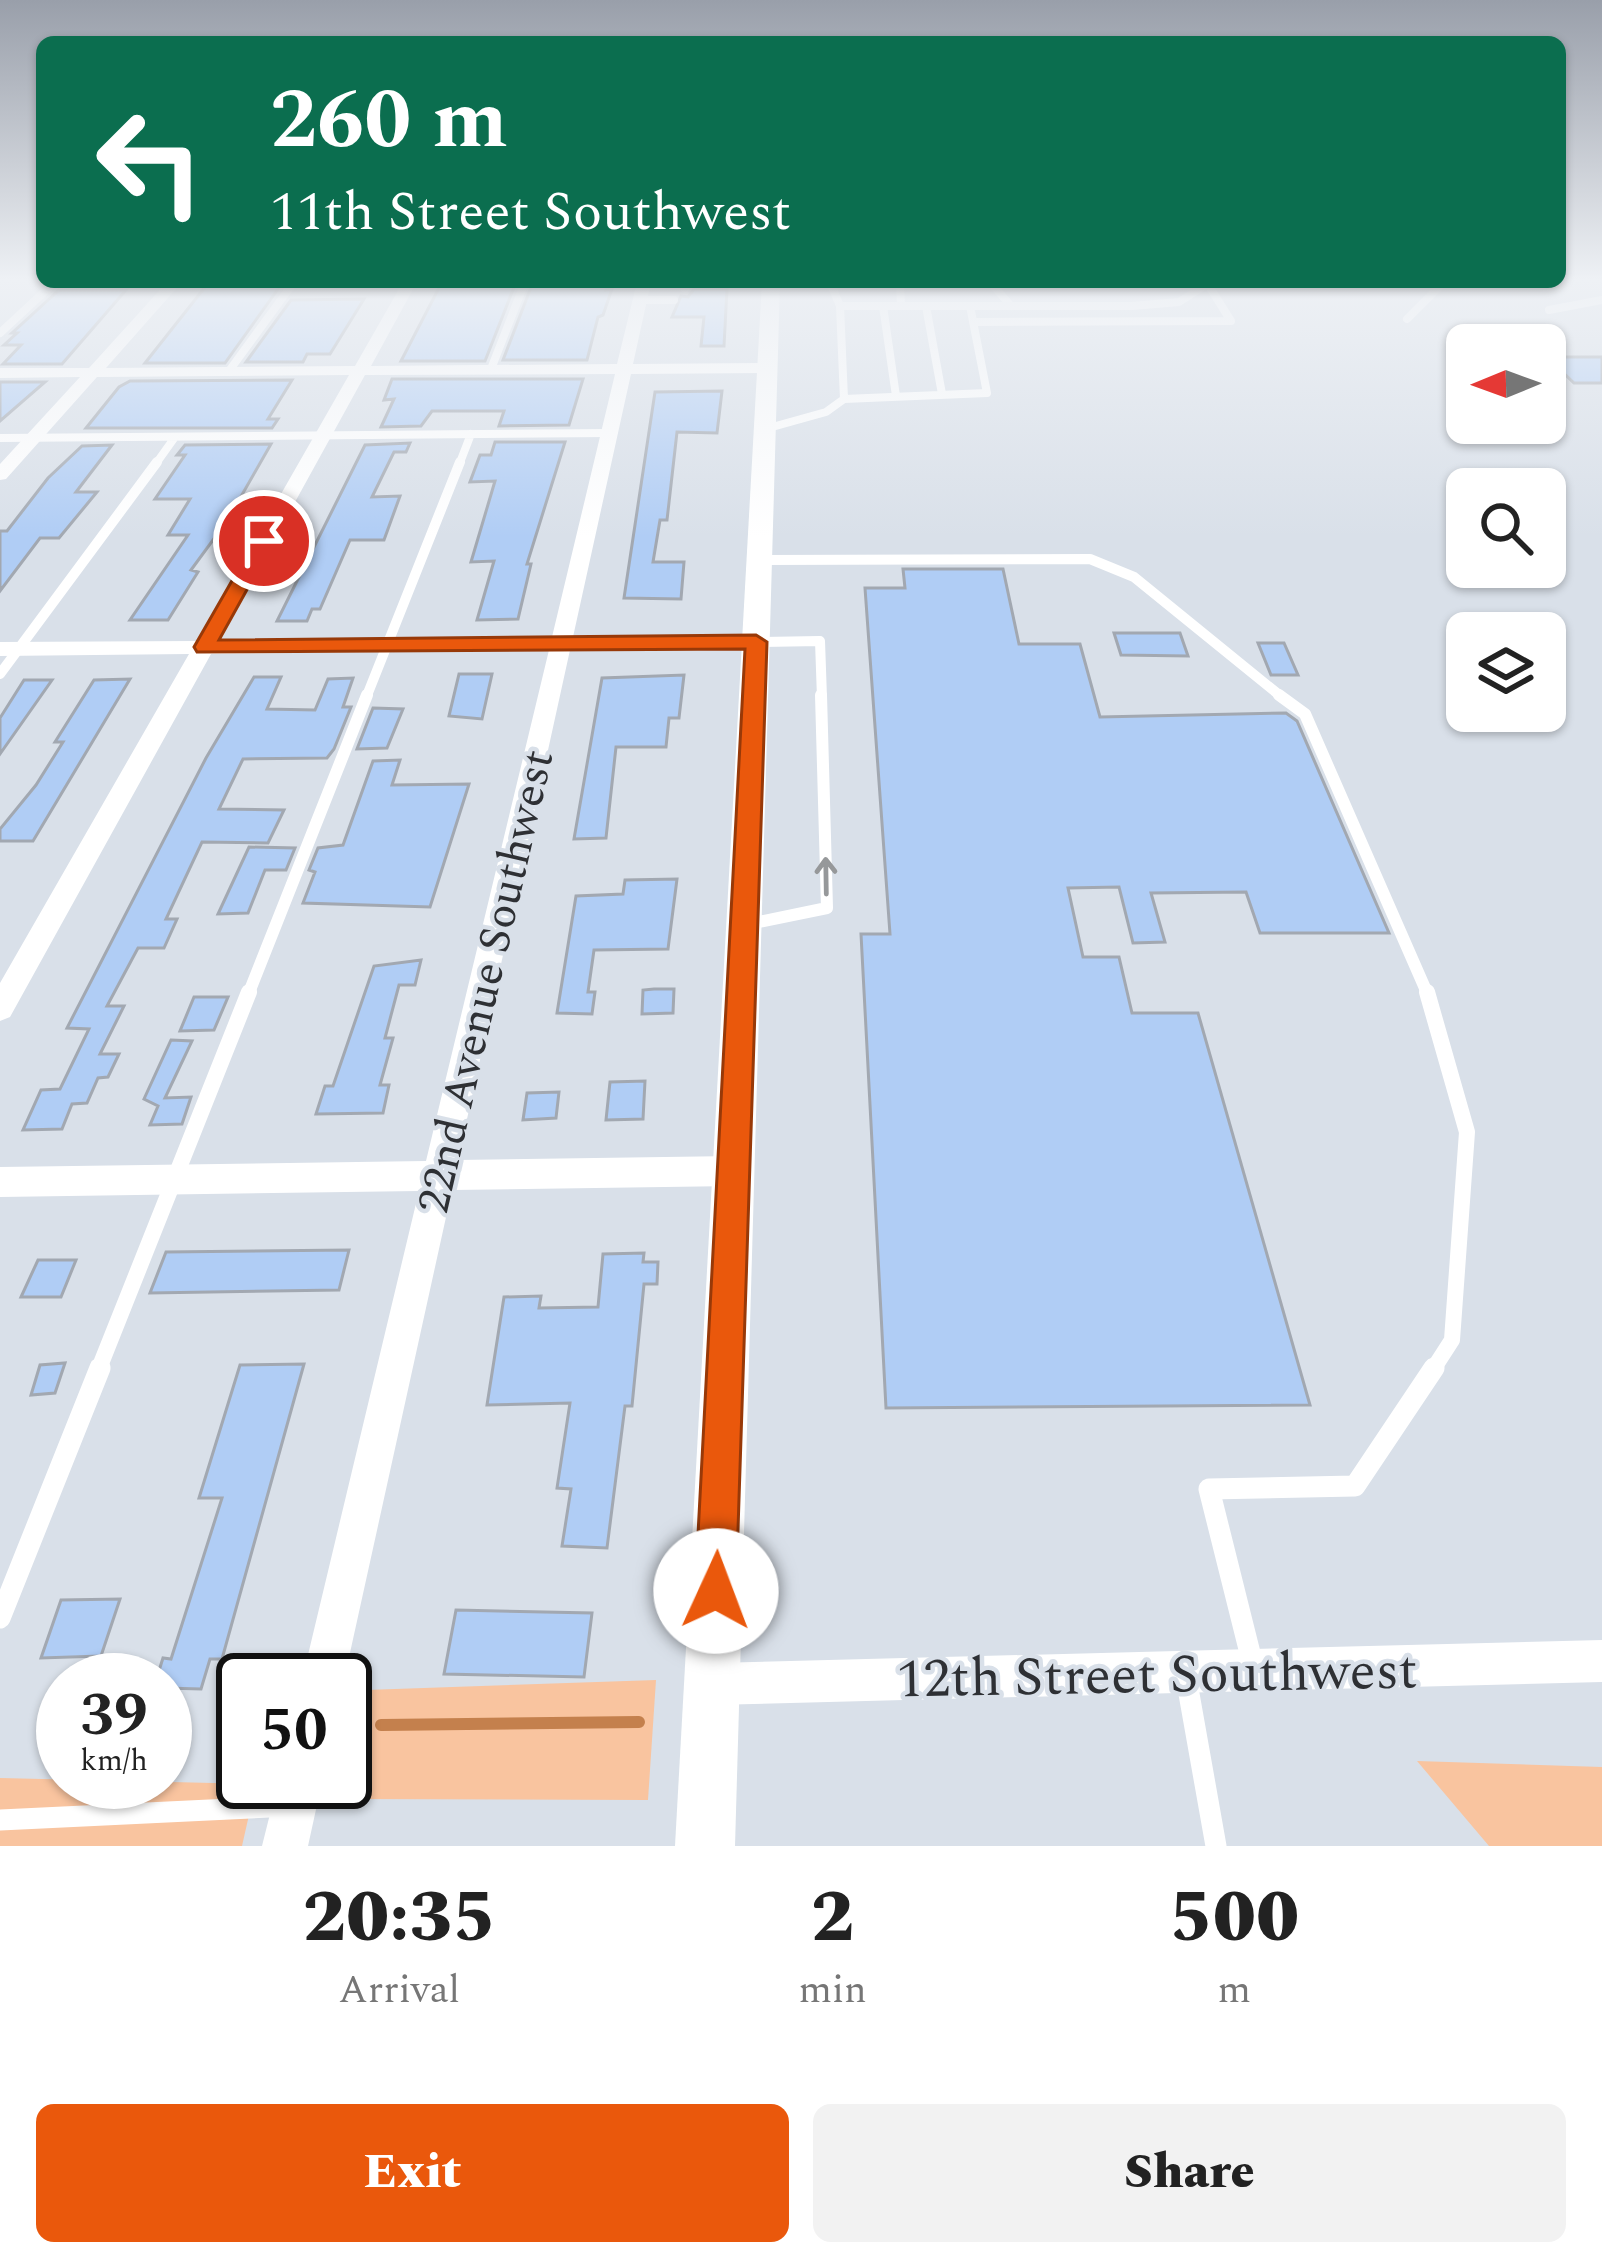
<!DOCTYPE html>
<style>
body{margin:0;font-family:Spectral,serif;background:#f2f2f2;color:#222;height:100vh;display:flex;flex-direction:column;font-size:45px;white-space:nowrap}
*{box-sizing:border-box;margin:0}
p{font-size:39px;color:#767676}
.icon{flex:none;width:66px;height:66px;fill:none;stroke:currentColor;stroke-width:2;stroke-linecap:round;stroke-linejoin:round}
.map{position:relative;height:1846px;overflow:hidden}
.panel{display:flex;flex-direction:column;background:#fff;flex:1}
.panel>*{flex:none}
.banner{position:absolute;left:36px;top:36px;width:1530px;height:252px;border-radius:18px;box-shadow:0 3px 9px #0004;background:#0b6e4f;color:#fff;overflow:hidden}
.needle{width:78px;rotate:269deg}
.tools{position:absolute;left:1446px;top:324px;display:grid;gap:24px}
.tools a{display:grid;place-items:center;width:120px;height:120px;border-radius:18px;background:#fff;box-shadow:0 3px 9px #0004;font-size:60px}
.speed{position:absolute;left:36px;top:1653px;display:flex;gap:24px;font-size:60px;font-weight:700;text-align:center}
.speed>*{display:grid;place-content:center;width:156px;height:156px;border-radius:50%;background:#fff;box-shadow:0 3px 9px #0004;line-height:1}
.speed small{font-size:30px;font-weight:400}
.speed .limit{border:6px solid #111;border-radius:18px;background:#fff;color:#111}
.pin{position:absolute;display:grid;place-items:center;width:102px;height:102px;color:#fff;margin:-51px;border:6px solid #fff;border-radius:50%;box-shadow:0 3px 12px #0007}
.me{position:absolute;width:132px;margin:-66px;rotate:2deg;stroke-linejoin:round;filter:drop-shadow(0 0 9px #0008)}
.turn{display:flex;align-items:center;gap:42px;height:252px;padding:0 36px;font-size:54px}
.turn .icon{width:156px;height:156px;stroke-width:2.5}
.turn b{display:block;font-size:84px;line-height:102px}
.eta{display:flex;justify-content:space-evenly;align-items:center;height:204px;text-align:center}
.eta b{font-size:72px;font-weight:800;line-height:84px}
.button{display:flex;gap:24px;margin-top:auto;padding:24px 36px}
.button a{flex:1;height:138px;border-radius:18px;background:#ea580c;color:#fff;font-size:48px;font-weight:800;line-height:138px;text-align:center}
.button a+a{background:#f2f2f2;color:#222}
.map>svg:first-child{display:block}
</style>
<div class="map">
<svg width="1602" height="1846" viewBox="0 0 1602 1846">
<rect width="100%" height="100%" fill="#d9e0e9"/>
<!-- green -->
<path fill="#f9c49f" d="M656 1680 648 1800 345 1799 366 1690Z
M1417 1761 1602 1767V1846H1489Z
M0 1778 256 1784 242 1846H0Z"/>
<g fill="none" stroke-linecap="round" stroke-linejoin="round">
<!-- stream -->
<path stroke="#c4804d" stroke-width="12" d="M381 1725 639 1722"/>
</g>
<!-- building -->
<path fill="#b0cdf5" stroke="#a2a8b1" stroke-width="3" d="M209 282H283L225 363H145Z
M442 282H516L485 361H401Z
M533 282H608L606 290 612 289 603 315 598 317 587 360H503Z
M694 289H727L724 346H701L704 317H672L681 296 688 297Z
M59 290H126L62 364H3L21 345H4L17 333H12Z
M364 299 330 354H307L303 362H246L291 300Z
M1547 357H1602V383H1574Z
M392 379H583L569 425 499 426 504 411H432L421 426 381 427 394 399 384 400Z
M292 380 268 419H278L272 428H86L119 387 130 381Z
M0 382H45L0 421Z
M722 391 717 433 677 432 667 520H660L653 562H684L681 599 624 598 655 392Z
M495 442H565L527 564H531L518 619 477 620 494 561 471 562 495 481 470 482 480 455H491Z
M410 443 406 452H394L372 497 400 496 384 540H350L320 609H312L307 621H277L365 445Z
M271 444 227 521 191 570 198 572 168 620H130L188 535H168L190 499H155L185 455H177L185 445Z
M112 445 76 492H97L59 538H40L0 591V531H7L48 478 82 446Z
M903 569H1003L1019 644H1080L1100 717 1286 713 1297 721 1389 933H1260L1246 892 1151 893 1165 942 1133 943 1119 887 1068 888 1083 957H1119L1132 1013H1198L1310 1405 886 1408 861 934H890L865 588H905Z
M1114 633H1180L1188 656 1121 655Z
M1258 643H1284L1298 675H1271Z
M459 674H492L482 719 449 716Z
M684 675 679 718H669L666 747H616L606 838 574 839 602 678Z
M254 677H281L267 709 315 710 328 679 353 678 343 707H351L334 749 327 758 243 759 219 809 284 810 268 843 202 842 166 919H177L164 948H138L107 1006H124L100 1054H119L108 1077 98 1078 87 1103 72 1104 62 1129 23 1130 41 1090 60 1089 89 1029 67 1028 206 758Z
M130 679 33 841H0V829L36 785 63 742H55L94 680Z
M24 680H52L0 754V718Z
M373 708 403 709 387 748 357 749Z
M400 760 392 785 469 784 430 907 303 903 315 872 309 870 318 848 343 845 373 761Z
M249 847 295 848 286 870H265L248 913 218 914Z
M677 879 668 949 594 950 588 992H595L592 1014 557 1013 576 896 623 894 625 880Z
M421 960 415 985H399L385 1038H393L380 1085H389L383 1113 316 1114 325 1086H333L374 966Z
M654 989H674L673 1013 642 1014 643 990Z
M194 997H228L214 1030 180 1031Z
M171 1040 192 1041 165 1098 191 1097 182 1124 150 1125 158 1106 144 1099Z
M645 1081 643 1119 606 1120 610 1082Z
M559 1092 556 1118 523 1120 527 1093Z
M349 1250 339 1290 150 1293 166 1252Z
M644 1253 643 1262H658L657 1284H644L632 1406H625L607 1548 562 1546 571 1489 557 1488 570 1403 487 1405 504 1297 541 1296 539 1308 598 1307 603 1254Z
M38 1260H76L61 1297H21Z
M65 1363 55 1393 31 1395 40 1365Z
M304 1364 222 1659H210L201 1689 165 1688V1680H156L163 1658 171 1659 222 1498H199L240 1365Z
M120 1599 101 1656 41 1658 61 1600Z
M456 1610 592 1613 584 1677 444 1674Z"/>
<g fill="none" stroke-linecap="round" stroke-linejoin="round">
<!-- service-far4 -->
<path stroke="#fff" stroke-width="8" d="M830 282 840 306 844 399
M685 289 687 282
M640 300H674
M840 306H1132L1179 302 1210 282
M883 306 896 396
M901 306 900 284H992L1011 306
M926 306 942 394
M1549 310 1602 300
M1407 319 1444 282
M973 322 1231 321 1209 286
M0 333 55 282
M491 369 525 282
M229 371 294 282
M765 429 826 412 844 399 987 393 970 306
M0 438 609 433
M155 465 175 437
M459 465 471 434"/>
<!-- service-far3 -->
<path stroke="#fff" stroke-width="10" d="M759 560 1090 559 1134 577 1283 698
M756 642 820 641 822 698
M0 674 157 462
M366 698 460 462"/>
<!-- service-far2 -->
<path stroke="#fff" stroke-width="12" d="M1279 695 1305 714 1428 995
M749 924 827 908 821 695
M248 995 367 695"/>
<!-- service-far1 -->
<path stroke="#fff" stroke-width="16" d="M1427 992 1467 1132 1452 1340 1432 1371
M98 1371 249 992"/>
<!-- service -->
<path stroke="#fff" stroke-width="21" d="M0 1618 100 1368
M1253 1665 1209 1489 1355 1486 1434 1368
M1186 1677 1216 1846
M0 1820 290 1806"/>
<!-- minor -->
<path fill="#fff" fill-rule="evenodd" d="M167 282H182L106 368 355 366 403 282H417L371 366 617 364 637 282H651L633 364 768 363 776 368 768 373 631 374 573 637 756 635 767 642 756 649 570 650 458 1160 734 1156 745 1161 750 1171 745 1181 734 1186 452 1190 344 1680H302L419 1191 0 1197V1167L426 1161 549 650 211 654 10 1017 0 1021V983L189 654 0 656V642L197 641 349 375 97 377 6 479 0 480V464L80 377 0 378V368H89ZM615 374 552 637 219 640 365 375Z
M1602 1640V1682L712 1705 697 1699 691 1684 697 1669 712 1663Z
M278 1782H322L308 1846H262Z"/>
<!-- secondary -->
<path fill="#fff" fill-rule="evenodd" d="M762 282H780L735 1846H675Z"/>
</g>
<!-- one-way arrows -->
<defs><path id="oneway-shaft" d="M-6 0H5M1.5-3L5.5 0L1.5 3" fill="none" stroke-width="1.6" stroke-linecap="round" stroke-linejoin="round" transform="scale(3)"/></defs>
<use stroke="#96989a" href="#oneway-shaft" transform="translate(826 876) rotate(-91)"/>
<!-- sky -->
<linearGradient id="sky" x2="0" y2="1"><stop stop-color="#999faa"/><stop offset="0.52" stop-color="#eef1f5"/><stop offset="1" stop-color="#eef1f5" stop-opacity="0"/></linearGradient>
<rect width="1602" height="537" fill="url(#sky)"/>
<!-- route -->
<path fill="#ea580c" stroke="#983908" stroke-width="3" d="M257 537 274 541 219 640 756 635 767 642 736 1591 730 1605 716 1611 701 1605 695 1591 745 649 197 652 194 647Z"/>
<g text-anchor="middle" stroke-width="9" stroke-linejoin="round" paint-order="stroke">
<!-- street labels -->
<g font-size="45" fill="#2e3034" stroke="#d9e0e9">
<text transform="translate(484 981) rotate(-77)" y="16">22nd Avenue Southwest</text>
</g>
<!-- near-street labels -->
<g font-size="54" fill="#2e3034" stroke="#d9e0e9">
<text transform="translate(1157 1673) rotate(-1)" y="19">12th Street Southwest</text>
</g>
</g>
</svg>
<div class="tools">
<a><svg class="needle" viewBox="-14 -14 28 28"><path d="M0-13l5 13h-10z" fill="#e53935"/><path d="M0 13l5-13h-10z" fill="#767676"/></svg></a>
<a><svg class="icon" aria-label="search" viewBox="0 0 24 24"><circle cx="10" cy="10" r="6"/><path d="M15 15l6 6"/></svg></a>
<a><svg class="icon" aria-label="layers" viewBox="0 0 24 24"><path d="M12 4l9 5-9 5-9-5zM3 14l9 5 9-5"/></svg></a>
</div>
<div class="speed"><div>39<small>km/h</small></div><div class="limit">50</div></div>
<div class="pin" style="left:264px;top:541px;background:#d93025"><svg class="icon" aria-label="arrive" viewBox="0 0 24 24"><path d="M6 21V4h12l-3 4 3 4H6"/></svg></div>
<svg class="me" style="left:716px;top:1591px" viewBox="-20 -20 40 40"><circle r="19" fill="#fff"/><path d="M0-13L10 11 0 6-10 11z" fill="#ea580c"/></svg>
<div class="banner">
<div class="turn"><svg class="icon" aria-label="left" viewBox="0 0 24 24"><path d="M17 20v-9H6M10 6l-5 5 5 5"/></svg><div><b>260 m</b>11th Street Southwest</div></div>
</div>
</div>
<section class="panel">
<div class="eta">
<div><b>20:35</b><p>Arrival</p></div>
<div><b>2</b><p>min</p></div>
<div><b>500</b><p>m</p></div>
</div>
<div class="button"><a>Exit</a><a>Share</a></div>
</section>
